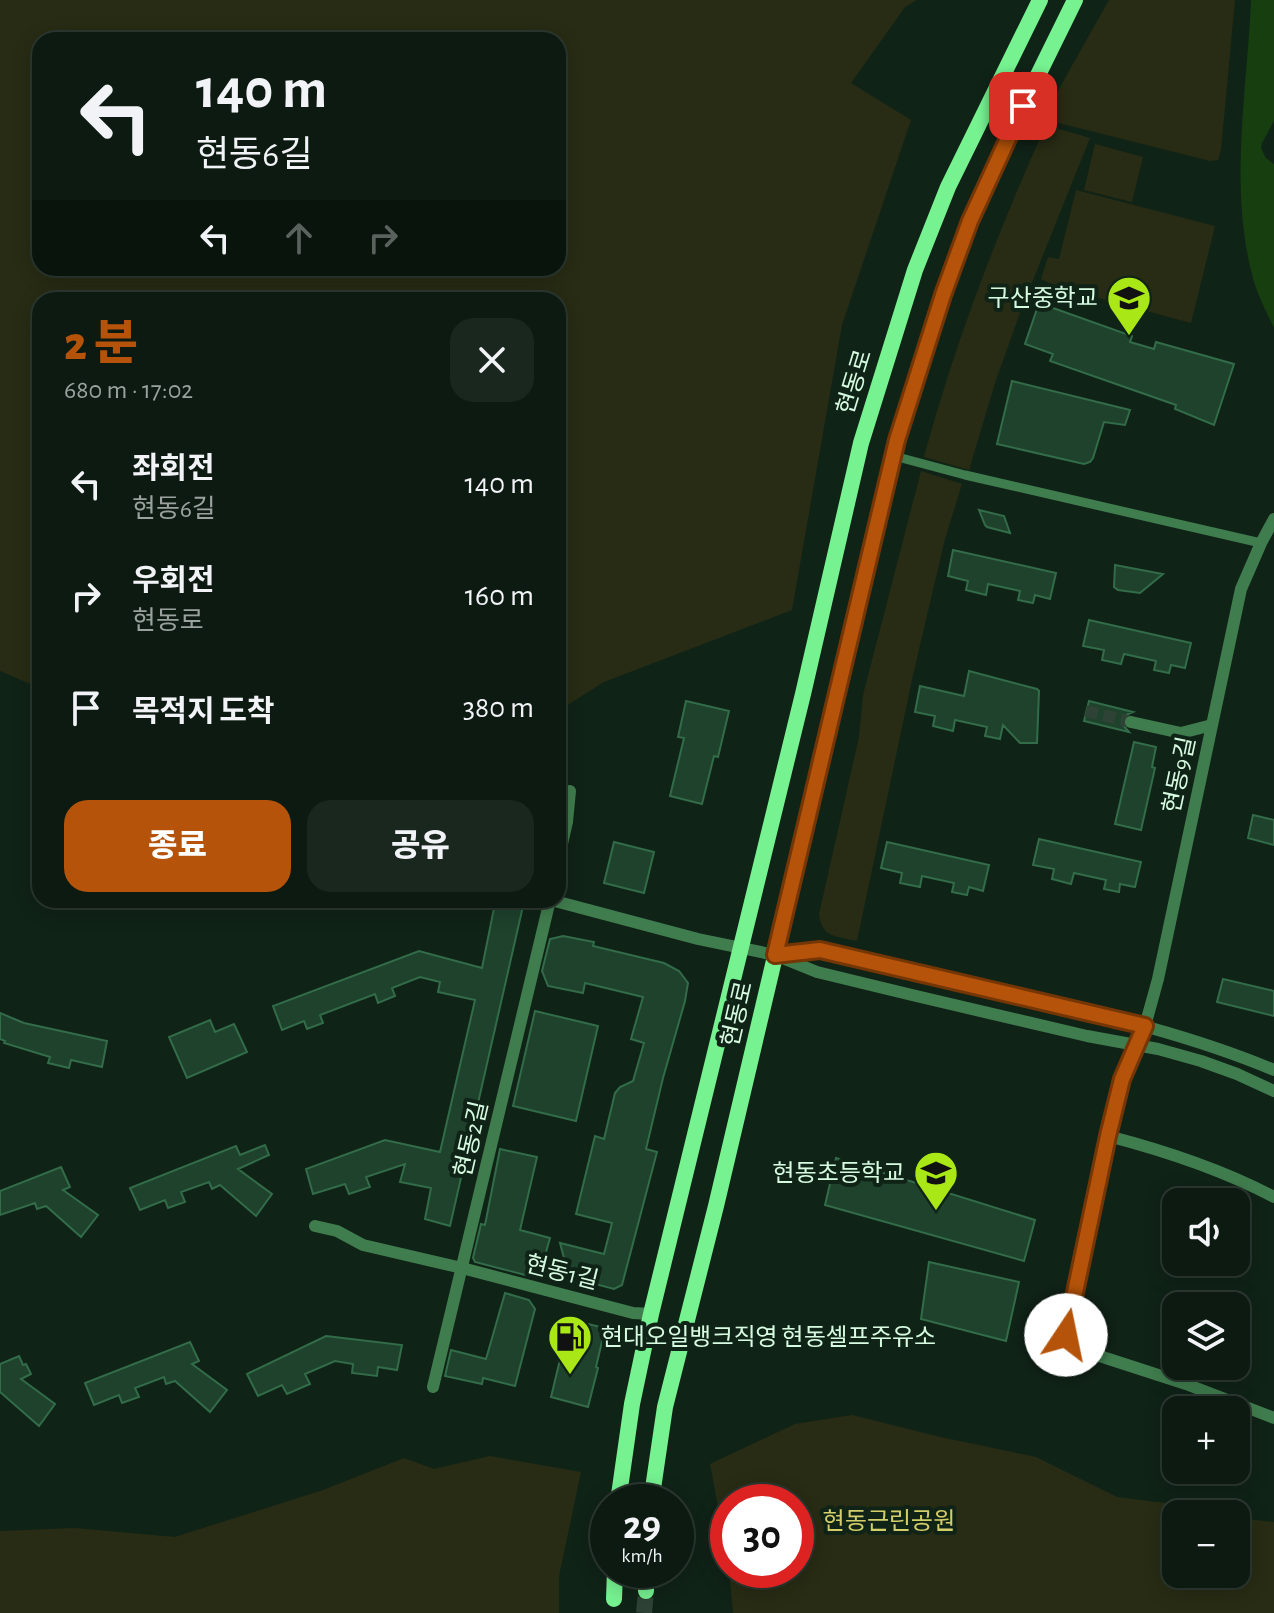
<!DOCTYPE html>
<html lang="ko">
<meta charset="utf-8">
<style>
body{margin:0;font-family:"Alegreya Sans","Noto Sans KR",sans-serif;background:#1a271f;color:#f1f3f6;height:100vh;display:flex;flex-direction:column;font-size:30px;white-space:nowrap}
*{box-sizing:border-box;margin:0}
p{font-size:26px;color:#9aa19f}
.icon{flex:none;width:44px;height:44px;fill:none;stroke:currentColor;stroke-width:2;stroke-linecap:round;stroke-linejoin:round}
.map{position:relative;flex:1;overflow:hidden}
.details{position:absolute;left:32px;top:292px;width:534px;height:616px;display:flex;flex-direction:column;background:#0c1a11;border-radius:24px;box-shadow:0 4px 20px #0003,0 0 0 2px #2c3831}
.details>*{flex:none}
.top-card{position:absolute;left:32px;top:32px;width:534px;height:244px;border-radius:24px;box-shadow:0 4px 20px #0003,0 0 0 2px #2c3831;background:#0c1a11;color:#f1f3f6;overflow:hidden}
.buttons{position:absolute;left:1162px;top:1188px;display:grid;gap:16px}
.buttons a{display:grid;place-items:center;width:88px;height:88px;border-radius:16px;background:#0c1a11;box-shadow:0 4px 20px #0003,0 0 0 2px #2c3831;font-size:40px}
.speed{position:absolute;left:590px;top:1484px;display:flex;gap:16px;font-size:40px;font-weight:700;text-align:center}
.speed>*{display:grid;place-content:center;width:104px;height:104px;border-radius:50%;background:#0c1a11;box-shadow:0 4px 20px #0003,0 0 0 2px #2c3831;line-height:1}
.speed small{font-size:20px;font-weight:400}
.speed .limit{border:12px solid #d22;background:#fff;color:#111}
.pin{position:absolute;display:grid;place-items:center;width:68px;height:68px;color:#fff;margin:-34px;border-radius:16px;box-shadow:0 4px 12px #0006}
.me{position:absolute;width:88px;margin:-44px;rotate:11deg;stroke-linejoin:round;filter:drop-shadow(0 0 6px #0008)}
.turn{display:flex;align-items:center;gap:28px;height:168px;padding:0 32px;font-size:36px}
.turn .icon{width:104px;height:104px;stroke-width:2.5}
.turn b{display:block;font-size:56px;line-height:68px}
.lanes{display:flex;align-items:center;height:76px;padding:0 32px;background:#0003;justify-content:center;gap:40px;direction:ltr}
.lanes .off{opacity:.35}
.round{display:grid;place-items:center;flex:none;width:84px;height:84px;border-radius:24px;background:#1a271f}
.head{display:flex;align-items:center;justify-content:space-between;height:136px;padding:0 32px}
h1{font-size:48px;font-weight:800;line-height:60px;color:#b45309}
.primary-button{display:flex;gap:16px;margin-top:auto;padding:16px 32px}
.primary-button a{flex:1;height:92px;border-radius:24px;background:#b45309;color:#fff;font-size:32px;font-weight:800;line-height:92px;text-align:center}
.primary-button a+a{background:#1a271f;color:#f1f3f6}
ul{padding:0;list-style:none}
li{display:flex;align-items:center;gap:24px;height:112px;padding:0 32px}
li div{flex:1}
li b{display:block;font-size:30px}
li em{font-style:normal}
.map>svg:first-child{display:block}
</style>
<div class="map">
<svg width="1274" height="1613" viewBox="0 0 1274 1613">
<rect width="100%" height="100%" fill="#102317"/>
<!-- green -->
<path fill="#282c14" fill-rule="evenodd" d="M0 0H917L905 7 851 83 911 120 842 325 792 610 604 682 558 711V300H40V688L0 671ZM558 40V268H40V40Z
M1109 0H1235L1221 150 1218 160 1210 161 1051 121 1047 113 1051 103Z
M1046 125 1090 138 1021 310 995 383 969 470 924 457C955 343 997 233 1046 125Z
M1095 144 1143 157 1132 202 1084 190Z
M1076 190 1215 226 1191 323 1055 286 1041 279 1048 257 1059 259Z
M921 471 962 484 945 539 913 675 857 941C836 936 822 938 819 914L859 737 863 695Z
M852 1415 936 1436 1036 1457 1117 1497 1173 1504 1219 1514H1176V1574H1236V1518L1274 1522V1613H733L729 1570H796V1502H728V1560L710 1464 795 1424Z
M490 1456 581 1472 559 1576V1613H0V1531L75 1528 175 1537 323 1490 404 1458 434 1469Z"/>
<!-- water -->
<path fill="#173e0f" d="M1251 0H1274V121L1262 143 1261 148 1266 158 1274 164V328C1267 313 1259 298 1254 282 1228 190 1247 93 1251 0Z"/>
<!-- building -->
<path fill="#1e422c" stroke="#326c49" stroke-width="2" d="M1039 303 1132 336 1130 342 1154 349 1156 342 1234 364 1214 425 1175 409 1176 405 1050 361 1053 354 1025 344Z
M1012 381 1130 410 1125 425 1104 422 1093 458 1090 462 1084 464 997 444Z
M979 510 1004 516 1010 533 987 527 985 525Z
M953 550 1056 573 1050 599 1035 595 1033 603 1018 600 1020 591 988 584 986 595 966 590 968 581 948 576Z
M1115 565 1163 574 1140 593 1118 590 1114 587Z
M1089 620 1191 643 1185 668 1171 665 1169 673 1154 670 1156 661 1124 654 1121 664 1102 660 1104 650 1083 646Z
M969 671 1037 689 1039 691 1037 743H1020L1003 725 1000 739 985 736 987 727 955 720 953 731 933 726 935 716 915 712 920 686 964 696Z
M686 701 729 711 718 757 714 756 702 804 670 796 684 738 678 737Z
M1089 701 1133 712 1128 714 1122 719 1123 725 1129 732 1084 721Z
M1134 742 1156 747 1152 767 1155 768 1141 830 1115 824Z
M1253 815 1274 820V845L1248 838Z
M1039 839 1141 862 1135 887 1120 884 1119 892 1104 889 1106 880 1074 873 1071 884 1052 879 1054 869 1033 865Z
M614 842 654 852 644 893 604 883Z
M887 842 989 865 983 891 969 887 967 895 952 892 954 883 922 876 920 887 900 883 902 873 881 868Z
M495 903 523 906 450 1226 425 1219 431 1188 400 1182 405 1164 366 1177 370 1187 349 1194 345 1184 313 1194 306 1169 385 1140 440 1152 475 1000 438 992 440 982 420 977 392 988 395 996 378 1003 375 994 320 1015 323 1023 307 1029 304 1021 282 1030 273 1006 419 951 482 968Z
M563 936 594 942 593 946 664 963 679 971 688 983 685 1001 663 1078 646 1149 657 1152 622 1285 614 1289 569 1277 560 1243 604 1254 612 1223 576 1214 595 1136 604 1139 615 1093 620 1087 633 1081 644 1043 631 1039 643 997 585 983 583 993 548 986 542 971 550 939Z
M1223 979 1274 991V1016L1217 1002Z
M535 1011 598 1026 576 1121 513 1106Z
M0 1013 24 1023 107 1041 102 1067 71 1060 69 1068 48 1063 50 1057 4 1043 5 1041 0 1039Z
M210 1020 215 1032 234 1024 247 1052 187 1078 169 1037Z
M265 1145 269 1155 238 1169 272 1194 256 1216 220 1185 212 1189 209 1182 181 1192 185 1202 168 1208 165 1200 140 1210 130 1188 236 1146 240 1155Z
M500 1149 537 1157 520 1230 550 1238 541 1270 529 1276 475 1262 473 1258 481 1224 485 1225Z
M836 1158 1035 1220 1024 1261 825 1205Z
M61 1167 70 1187 63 1190 98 1215 81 1237 46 1206 37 1209 35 1203 0 1215V1191Z
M929 1262 1019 1282 1006 1341 921 1319Z
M505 1293 529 1300 535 1309 515 1386 483 1378 482 1384 445 1376 451 1350 486 1359Z
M563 1318 601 1327 604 1333 596 1367 598 1368 588 1407 551 1397 565 1339 553 1336 556 1322Z
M326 1336 402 1345 397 1370 378 1367 377 1376 352 1373 353 1364 335 1361 305 1374 310 1384 287 1394 282 1385 258 1396 247 1374Z
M190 1342 199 1361 192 1364 227 1390 210 1412 175 1381 166 1384 164 1377 135 1388 139 1397 122 1403 119 1395 94 1405 85 1383Z
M19 1356 23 1365 26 1364 31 1374 21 1379 55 1404 39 1426 0 1392V1364Z"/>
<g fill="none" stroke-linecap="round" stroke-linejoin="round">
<!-- minor-tunnel -->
<path stroke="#2e4335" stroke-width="12" stroke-dasharray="12 6" stroke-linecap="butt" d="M1086 711 1131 722"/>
<!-- secondary-tunnel -->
<path stroke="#2e4335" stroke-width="16" stroke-dasharray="16 8" stroke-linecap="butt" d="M644 1613 646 1591"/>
<!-- pedestrian -->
<path stroke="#407d4e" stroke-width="9" d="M894 456 965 475 1261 543"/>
<!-- minor -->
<path stroke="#407d4e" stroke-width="12" d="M1274 519 1261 543 1241 589 1158 979 1145 1026 1122 1079 1108 1136 1066 1335 1069 1341 1081 1350 1186 1384 1274 1418
M1131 722 1181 733 1212 725
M558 861 567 822 570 791
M551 900 698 939 775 955 817 972 912 995 1087 1036 1158 1049 1201 1061 1237 1074 1274 1091
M778 954 820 950C888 965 955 981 1023 996 1108 1016 1193 1036 1274 1070
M1108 1136C1166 1151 1221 1169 1274 1197
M315 1226 337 1231 363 1245 462 1268 633 1313 651 1314
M433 1387 550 900"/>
<!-- secondary -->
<path stroke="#76f291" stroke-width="16" d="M618 1502 632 1404 651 1314 803 694 861 443 915 270 948 187 1040 0
M651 1502 665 1407 716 1206 897 440 943 295 970 221 1011 130 1075 0
M646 1570V1591
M614 1599 615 1570"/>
</g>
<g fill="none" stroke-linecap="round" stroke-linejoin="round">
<!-- route casing -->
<g stroke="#753606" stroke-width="20">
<path id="route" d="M1023 106 970 221 943 295 897 440 775 955 820 950 1145 1026 1122 1079 1108 1136 1066 1335"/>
</g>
<!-- route -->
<use href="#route" stroke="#b45309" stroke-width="14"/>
</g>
<!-- icons -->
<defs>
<g id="school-pin" transform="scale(2.3)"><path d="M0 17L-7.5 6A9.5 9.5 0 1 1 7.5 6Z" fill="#aae716" stroke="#102317"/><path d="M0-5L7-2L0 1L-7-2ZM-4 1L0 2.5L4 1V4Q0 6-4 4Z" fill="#111"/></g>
<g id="fuel-pin" transform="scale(2.3)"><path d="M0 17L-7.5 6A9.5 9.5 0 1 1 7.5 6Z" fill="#aae716" stroke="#102317"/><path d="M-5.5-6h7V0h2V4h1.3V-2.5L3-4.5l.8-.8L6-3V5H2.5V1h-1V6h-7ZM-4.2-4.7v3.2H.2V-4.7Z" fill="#111"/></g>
</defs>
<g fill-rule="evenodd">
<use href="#school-pin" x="1129" y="298"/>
<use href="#school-pin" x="936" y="1173"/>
<use href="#fuel-pin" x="570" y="1337"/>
</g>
<g text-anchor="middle" stroke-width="8" stroke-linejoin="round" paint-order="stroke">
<!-- poi labels -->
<g font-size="24" fill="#d6fbe1" stroke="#102317" text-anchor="end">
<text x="1098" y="306">구산중학교</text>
<text x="905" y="1181">현동초등학교</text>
<text x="601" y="1345" text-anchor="start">현대오일뱅크직영 현동셀프주유소</text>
</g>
<!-- street labels -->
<g font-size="24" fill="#d6fbe1" stroke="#102317">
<text transform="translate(854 382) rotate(-73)" y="8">현동로</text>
<text transform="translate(1179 775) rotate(-78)" y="8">현동9길</text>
<text transform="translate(737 1014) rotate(-77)" y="8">현동로</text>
<text transform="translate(471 1139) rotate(-77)" y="8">현동2길</text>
<text transform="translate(562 1272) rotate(14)" y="8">현동1길</text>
</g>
<!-- park labels -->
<g font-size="24" fill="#d4ce69" stroke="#102317">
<text x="889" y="1529">현동근린공원</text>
</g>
</g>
</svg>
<div class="buttons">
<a><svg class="icon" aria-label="sound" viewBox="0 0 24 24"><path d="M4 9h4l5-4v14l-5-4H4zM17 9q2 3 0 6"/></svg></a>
<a><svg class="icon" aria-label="layers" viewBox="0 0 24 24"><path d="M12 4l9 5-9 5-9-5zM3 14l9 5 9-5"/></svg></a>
<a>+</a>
<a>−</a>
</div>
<div class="speed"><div>29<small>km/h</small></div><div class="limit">30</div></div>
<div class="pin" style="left:1023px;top:106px;background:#d93025"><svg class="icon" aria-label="arrive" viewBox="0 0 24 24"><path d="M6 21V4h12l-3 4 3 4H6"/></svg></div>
<svg class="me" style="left:1066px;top:1335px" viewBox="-20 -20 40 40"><circle r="19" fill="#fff"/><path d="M0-13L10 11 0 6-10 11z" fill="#b45309"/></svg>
<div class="top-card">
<div class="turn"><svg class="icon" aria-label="left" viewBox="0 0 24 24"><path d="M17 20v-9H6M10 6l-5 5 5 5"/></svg><div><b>140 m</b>현동6길</div></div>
<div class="lanes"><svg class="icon" aria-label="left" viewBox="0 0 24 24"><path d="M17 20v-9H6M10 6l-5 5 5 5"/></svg><svg class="icon off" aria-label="ahead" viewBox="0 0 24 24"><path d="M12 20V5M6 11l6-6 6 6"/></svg><svg class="icon off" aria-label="right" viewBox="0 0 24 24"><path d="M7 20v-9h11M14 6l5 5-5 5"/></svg></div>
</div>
<section class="details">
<div class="head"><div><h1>2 분</h1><p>680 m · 17:02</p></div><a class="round"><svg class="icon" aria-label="close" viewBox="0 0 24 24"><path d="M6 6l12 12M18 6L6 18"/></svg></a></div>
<ul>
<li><svg class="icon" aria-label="left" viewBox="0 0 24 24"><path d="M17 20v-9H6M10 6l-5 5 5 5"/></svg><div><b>좌회전</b><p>현동6길</p></div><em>140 m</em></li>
<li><svg class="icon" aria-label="right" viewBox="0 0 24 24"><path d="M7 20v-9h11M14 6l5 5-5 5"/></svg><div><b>우회전</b><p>현동로</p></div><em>160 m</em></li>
<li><svg class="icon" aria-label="arrive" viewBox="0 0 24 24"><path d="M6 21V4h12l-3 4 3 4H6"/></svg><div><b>목적지 도착</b></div><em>380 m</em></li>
</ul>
<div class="primary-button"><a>종료</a><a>공유</a></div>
</section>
</div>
